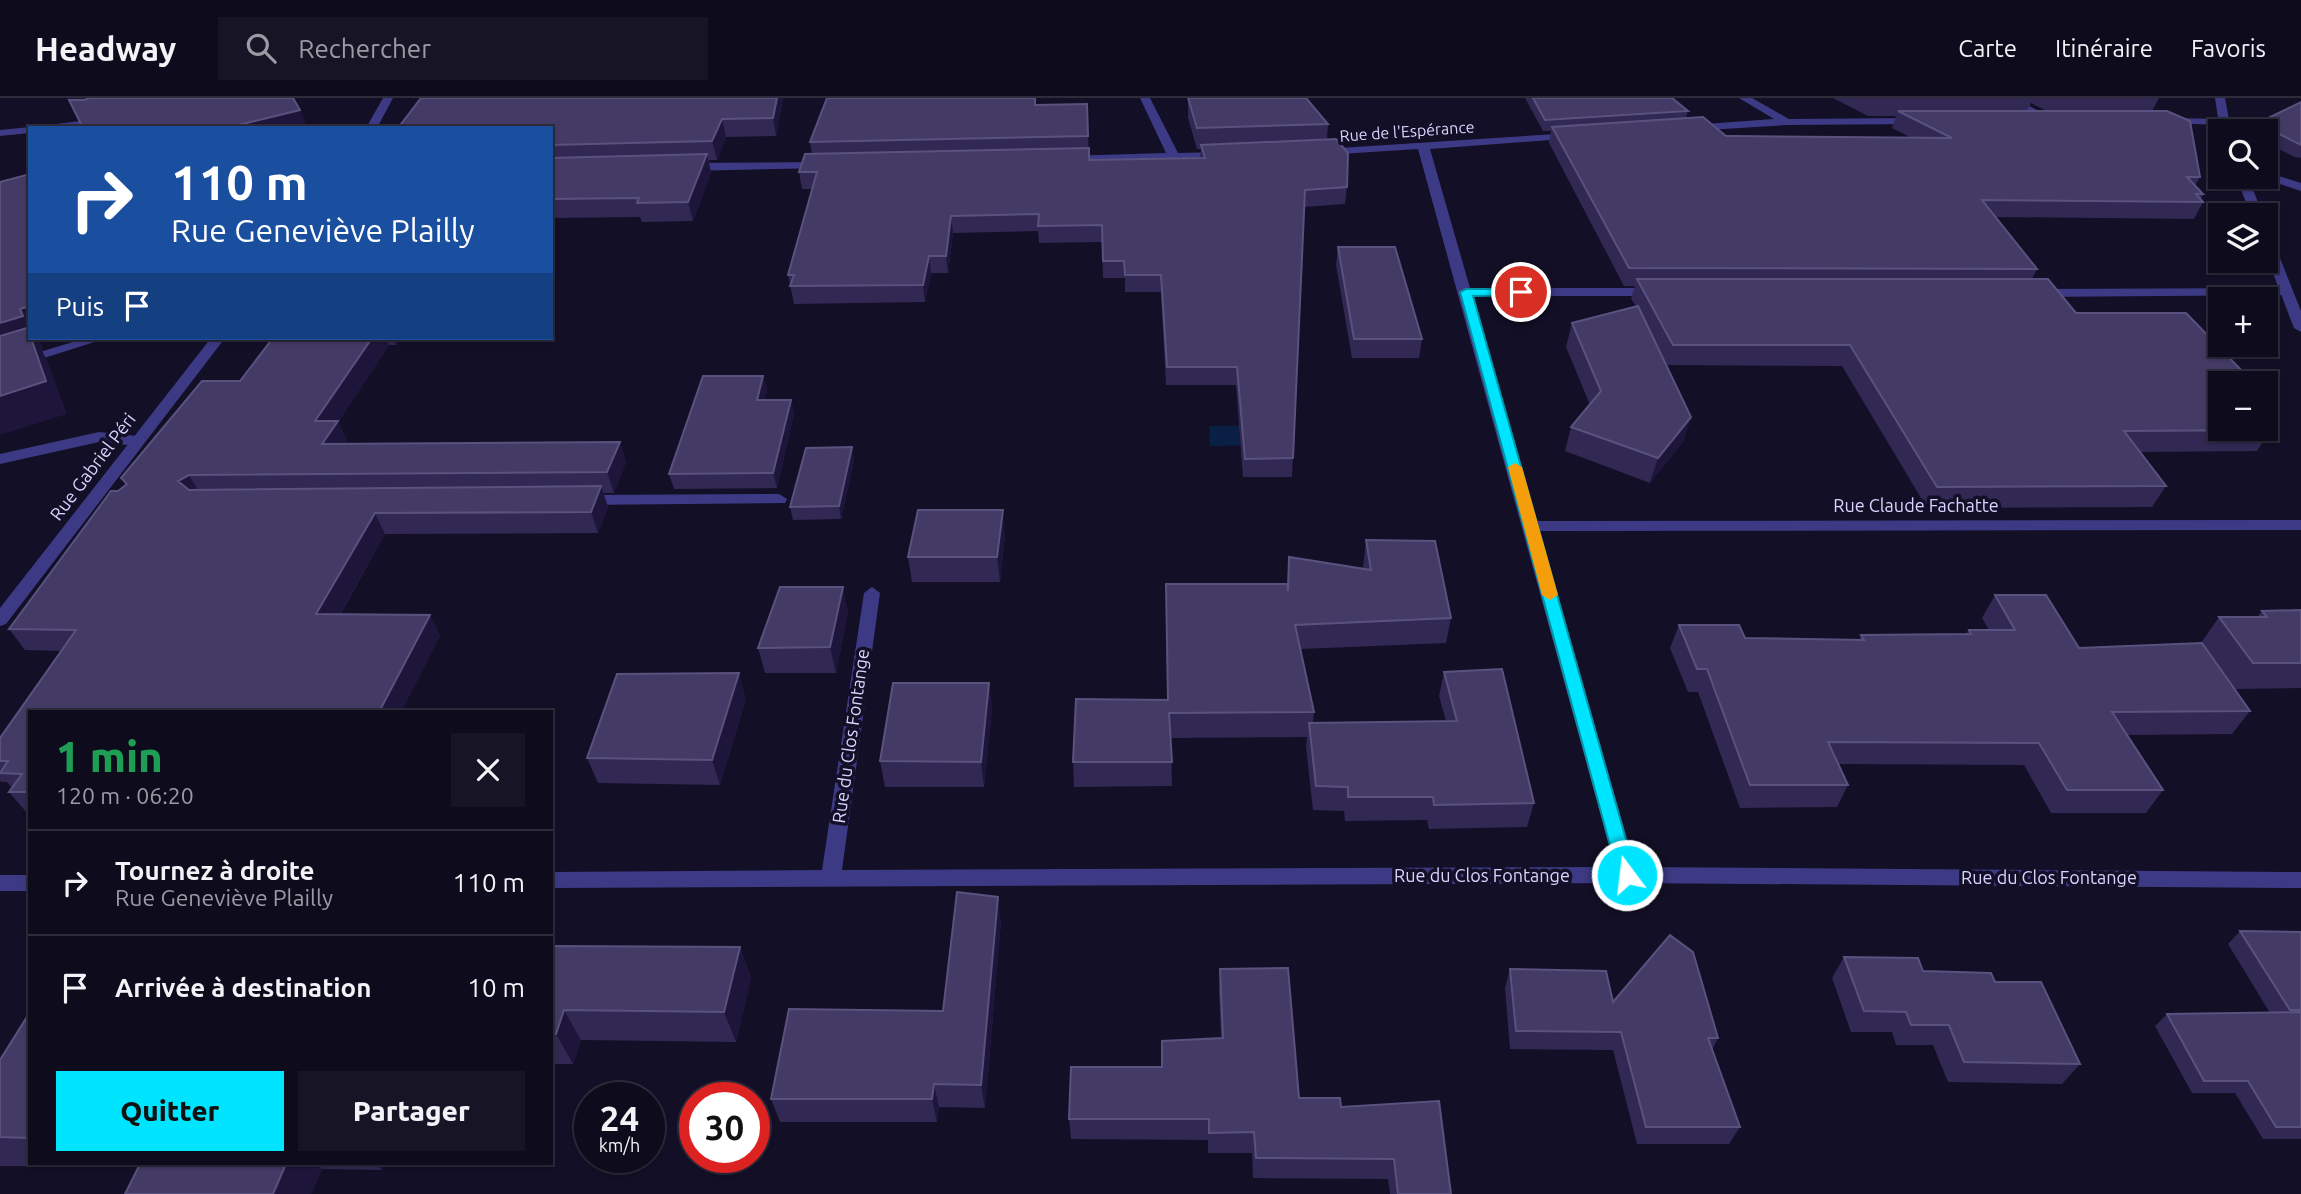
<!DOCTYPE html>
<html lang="fr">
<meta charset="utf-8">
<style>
body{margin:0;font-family:Ubuntu,sans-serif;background:#171425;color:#f1f3f6;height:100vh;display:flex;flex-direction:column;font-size:26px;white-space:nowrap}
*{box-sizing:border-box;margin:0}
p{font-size:23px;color:#9b9ba3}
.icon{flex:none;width:38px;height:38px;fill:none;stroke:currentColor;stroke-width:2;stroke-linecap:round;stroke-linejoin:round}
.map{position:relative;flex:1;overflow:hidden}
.side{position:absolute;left:28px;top:612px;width:525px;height:455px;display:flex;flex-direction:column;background:#0e0b1c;border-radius:0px;box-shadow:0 2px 5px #0004,0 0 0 2px #2e2b3b}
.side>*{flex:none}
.top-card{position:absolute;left:28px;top:28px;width:525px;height:214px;border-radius:0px;box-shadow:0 2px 5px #0004,0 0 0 2px #2e2b3b;background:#1a4fa0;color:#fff;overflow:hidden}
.buttons{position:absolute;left:2208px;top:21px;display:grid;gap:14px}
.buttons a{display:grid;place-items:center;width:70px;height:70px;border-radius:0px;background:#0e0b1c;box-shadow:0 2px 5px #0004,0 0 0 2px #2e2b3b;font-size:35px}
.speed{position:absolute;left:574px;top:984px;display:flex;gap:14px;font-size:35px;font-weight:700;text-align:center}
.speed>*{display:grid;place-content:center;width:91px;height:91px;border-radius:50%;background:#0e0b1c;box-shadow:0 2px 5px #0004,0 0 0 2px #2e2b3b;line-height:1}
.speed small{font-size:18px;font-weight:400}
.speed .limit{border:10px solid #d22;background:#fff;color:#111}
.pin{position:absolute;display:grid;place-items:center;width:60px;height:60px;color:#fff;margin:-30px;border:4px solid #fff;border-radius:50%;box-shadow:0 2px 7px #0007}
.me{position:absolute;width:77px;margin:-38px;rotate:345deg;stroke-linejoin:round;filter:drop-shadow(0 0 5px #0008)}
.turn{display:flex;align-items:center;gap:24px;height:147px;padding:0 28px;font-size:32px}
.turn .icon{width:91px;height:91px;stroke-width:2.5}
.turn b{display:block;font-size:49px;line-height:60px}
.then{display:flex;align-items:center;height:66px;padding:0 28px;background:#0003;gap:14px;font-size:26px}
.round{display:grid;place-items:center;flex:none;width:74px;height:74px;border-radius:0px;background:#171425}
.headline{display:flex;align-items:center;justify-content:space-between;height:119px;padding:0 28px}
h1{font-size:42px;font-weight:800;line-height:52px;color:#1e9e55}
.button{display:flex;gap:14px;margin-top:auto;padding:14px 28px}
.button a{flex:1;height:80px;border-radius:0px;background:#00e5ff;color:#111;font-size:28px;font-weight:800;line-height:80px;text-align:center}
.button a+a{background:#171425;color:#f1f3f6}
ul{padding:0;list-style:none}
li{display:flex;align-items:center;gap:21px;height:105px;padding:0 28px;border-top:2px solid #2e2b3b}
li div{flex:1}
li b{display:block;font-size:26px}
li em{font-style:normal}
header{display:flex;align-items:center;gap:42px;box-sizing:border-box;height:98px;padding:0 35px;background:#0e0b1c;border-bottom:2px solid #2e2b3b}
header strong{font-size:33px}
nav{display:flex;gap:38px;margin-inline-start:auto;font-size:24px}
.search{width:490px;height:63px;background:#171425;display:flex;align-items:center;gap:18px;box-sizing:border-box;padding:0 24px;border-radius:0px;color:#9b9ba3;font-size:26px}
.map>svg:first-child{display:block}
</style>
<header>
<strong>Headway</strong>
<div class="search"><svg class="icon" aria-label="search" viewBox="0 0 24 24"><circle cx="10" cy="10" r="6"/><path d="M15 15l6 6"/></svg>Rechercher</div>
<nav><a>Carte</a><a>Itinéraire</a><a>Favoris</a></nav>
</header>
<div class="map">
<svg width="2301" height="1096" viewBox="0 0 2301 1096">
<rect width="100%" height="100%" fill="#130f26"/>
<!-- water -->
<path fill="#0a1f44" d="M1275 327 1277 347 1210 348 1209 328Z"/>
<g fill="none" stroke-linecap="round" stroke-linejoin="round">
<!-- service -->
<path fill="#3d3a85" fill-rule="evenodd" d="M86 240H107L0 274V266Z"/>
<!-- minor -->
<path fill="#3d3a85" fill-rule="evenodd" d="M1140 0H1150L1178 55 1223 54 1229 57 1223 60 1061 63V59L1065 58 1166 55Z
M1739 0H1752L1789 21 1918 20 1924 23 1918 26 1787 27 1691 33 1685 30 1691 27 1774 21Z
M2001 0H2014L2056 22 2046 24Z
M104 20 108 21V25L77 30H43L48 27Z
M2167 20 2223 21 2229 24 2223 27 2163 25 2161 23Z
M30 29 34 30H30V35L0 38V32Z
M1572 35 1578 38 1576 40 1430 51 1470 190H1655L1662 194 1655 198H1472L1536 423 2301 422V432L1539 433 1635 769 2301 774V790L1627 785 551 790V774L822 772 864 495 872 489 880 495 842 772 1615 769 1418 51 1324 57 1318 54 1324 51Z
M828 64 830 66 824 70 687 73 681 69 687 65Z
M2266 74 2301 85V93L2262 80 2266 79Z
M2285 190 2290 191V197L2036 199 2029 195 2036 191Z
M99 334 137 338 145 343 137 348 99 344 0 366V356Z
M779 396 787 401 785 405 582 407 574 402 582 397Z
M0 777H30V793H0Z"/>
<!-- tertiary -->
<path fill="#3d3a85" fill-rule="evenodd" d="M383 0H393L377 30H366Z
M2215 0H2225L2231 33H2220Z
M2236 79H2248L2263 117H2251Z
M2266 136 2272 140 2301 213V234L2294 230 2266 157Z
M211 240H225L6 526 0 528V510Z"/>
</g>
<!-- wall -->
<path fill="#312854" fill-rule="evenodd" d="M783 0 776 38 726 39 717 62H709L711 75 693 123 642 124 640 119 551 120V30Z
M1188 0 1328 26 1327 42 1347 89 1345 106 1304 109 1292 379H1243L1236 287H1166L1161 194H1125V180H1103L1102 144 1039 145 1038 133 953 135 948 175H931L925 204 794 206 788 177 812 91H802L799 74 812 56 810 44 1036 7 1087 6 1089 62 1200 60 1201 51H1197L1188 20Z
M1525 0H1672L1688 13 1686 20 1726 38H1733L1912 40 1892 30 1896 18H1868L1833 0H2159L2152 13 2200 79 2195 88 2203 96 2201 101 2203 104 2194 121 1996 119 2037 171 2032 181 2076 215 2246 277 2241 285H2221L2271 332 2257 353 2140 354 2166 388 2152 409 1927 410 1842 268 1667 267 1660 254 1691 319 1683 344 1650 385 1565 353 1571 329 1590 307 1566 249 1572 225 1636 208 1631 201 1635 188H1624L1549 45 1551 33H1543ZM2031 5 2047 13H2027Z
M2301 4V60L2295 59 2266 45V33H2254L2258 25Z
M1338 149 1422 241 1419 260H1352L1336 167Z
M273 240H401L396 247H389L338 324 347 343 345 346 620 344 626 364 614 395H603L608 409 598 435 385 436 340 517H430L440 538 401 614H30V715H27L9 694 12 690 7 684H1L0 682V640L61 553 25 552 9 531 118 393 126 387 121 380 240 283Z
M763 278 767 293 764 302H791L794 316 777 390 674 391 669 376Z
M852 349 854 363 841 421 793 422 790 409Z
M1005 437 1000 484H912L908 459Z
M1366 442 1451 520 1446 545 1301 551 1314 614 1313 625 1446 623 1439 598 1444 574 1534 705 1527 729 1429 731 1427 722 1345 723 1344 713 1313 712 1306 649 1307 639 1171 640 1172 688 1074 689 1073 664 1167 602 1166 486 1287 488 1289 459 1363 470Z
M1995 497 2079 550 2201 545 2219 519H2257L2262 513 2301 512V590L2234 591 2250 613 2232 636 2127 637 2163 692 2146 715H2051L2024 667 1839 666 1848 687 1837 709 1740 710 1698 594H1688L1670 550 1679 527 1745 540 1859 542 1861 537 1966 536 1969 532H1989L1982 520Z
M848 514 836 575H765L758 550Z
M989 585 992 611 984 689H885L880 663Z
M746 601 720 687 598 685 587 660Z
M1001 823 985 1010 939 1009 937 1024H780L771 1001 943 913Z
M2240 833 2301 834V1041H2263L2235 995H2192L2155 928 2167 916 2270 915 2228 846Z
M551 848 740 849 751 880 736 944 581 942 573 966H551Z
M1844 859 1923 873 1995 884 2080 966 2062 986 1948 984 1933 947H1896L1892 934H1851L1832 880Z
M1220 871 1299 1000 1341 1009 1451 1096H1390L1388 1081 1253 1080 1252 1055H1208V1042L1071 1041 1069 1021 1162 969V943L1221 940 1219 893Z
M1510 871 1718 940 1712 952 1740 1029 1729 1046H1637L1613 952 1510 951 1505 890Z
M30 914V1066H385L382 1072 322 1071 311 1096H125L138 1069 0 1068V962Z"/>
<!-- shaded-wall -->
<path fill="#1d163a" d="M67 0H178L79 21Z
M777 0H783L776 38 773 20Z
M300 12 308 30H226Z
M722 21 726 39 717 62 712 43Z
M707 56 711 75 693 123 688 104Z
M951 118 953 135 948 175 946 158Z
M929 158 931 175 925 204 923 187Z
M30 208V240H51L40 243 43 250 41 251 47 262 67 316 0 337V225L20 211Z
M372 240H386L389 247 338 324 347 343 332 367 322 346 315 323Z
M393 240H401L396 247Z
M763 278 767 293 761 317 757 302Z
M791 302 794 316 777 390 773 375Z
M1691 319 1683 344 1650 385 1658 360Z
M620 344 626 364 614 395 607 374Z
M852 349 854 363 841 421 839 408Z
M189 377 201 397 191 404 178 383Z
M601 388 608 409 598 435 591 414Z
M1003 412 1005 437 1000 484 997 459Z
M375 415 385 436 328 537 316 516Z
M843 489 848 514 836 575 830 549Z
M430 517 440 538 401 614H379Z
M739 575 746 601 720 687 712 662Z
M989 585 992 611 984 689 981 664Z
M998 799 1001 823 985 1010 981 987Z
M740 849 751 880 736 944 724 914Z
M564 912 581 942 573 966 556 936Z
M934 986 939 1009 937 1024 932 1001Z
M286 1066H317L322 1071 311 1096H273Z
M377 1066H385L382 1072Z"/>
<!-- building -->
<path fill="#433a66" stroke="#5a527e" stroke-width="2" d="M90 0H293L300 12 226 30H83L69 2H84Z
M421 0H777L773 20 722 21 712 43 551 47V30H398Z
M827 0H1035V7L1087 6 1088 38 810 44Z
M1188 0H1306L1328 26 1197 30Z
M1533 0H1672L1688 13 1545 22Z
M2301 4V47L2258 25Z
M1898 13H2167L2190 23 2200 79H2187L2203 96H2196L2203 104 1982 102 2037 171 1629 170 1552 29 1703 19 1726 38H1733L1952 40Z
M1336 41 1348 55 1347 89 1305 92 1293 360 1245 361 1237 269H1167L1161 177H1125L1124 163H1103L1102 127 1038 128 1039 116 951 118 946 158H929L923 187 790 188 794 177H788L817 74H799L805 56 1089 50V62L1205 60 1201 47Z
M707 56 688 104 637 105 639 100 551 101V60Z
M30 76V208L20 211 23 218 0 225V84Z
M1338 149H1395L1422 241H1354Z
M1637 181H2048L2076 215H2186L2246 277H2219L2227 285H2221V331H2266V327L2271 332 2124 333 2166 388 1937 389 1850 247H1673Z
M1638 208 1691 319 1658 360 1571 329 1601 293 1572 225Z
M27 230 30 240H31L46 283 0 298V238Z
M273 240H372L315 323H338L322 346 620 344 607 374 189 377 178 383 189 392 601 388 591 414 375 415 316 516 430 517 379 614H30V694H9L22 676 0 675 8 663H0V640L76 532 9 531 111 393H118L127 386 121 380 202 283H240Z
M703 278H763L757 302H791L773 375 669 376Z
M852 349 839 408 790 409 806 350Z
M918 412H1003L997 459H908Z
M1366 442 1435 443 1451 520 1295 527 1314 614 1169 615 1172 664H1073L1076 601 1168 602 1166 486H1287L1288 493 1289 459 1371 472Z
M780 489H843L830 549 758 550Z
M1995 497H2046L2079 550 2202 545 2250 613 2112 614 2163 692H2067L2039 645 1828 644 1848 687H1750L1707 571H1697L1679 527H1739L1745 540 1864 542 1861 537 1971 536 1969 532H2015Z
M2301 512V565H2253L2219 519H2267L2262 513Z
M1502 571 1534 705 1434 707 1433 699H1348V689L1316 688 1309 625 1457 623 1444 574Z
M739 575 712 662 587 660 617 576Z
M893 585H989L981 664 880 663Z
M957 794 998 799 981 987 934 986 932 1001H771L789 911 943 913Z
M2240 833 2301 834V912H2290Z
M1670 837 1693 854 1718 940H1708L1740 1029H1646L1621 934 1516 933 1510 871 1606 873 1613 904Z
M551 848 740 849 724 914 564 912 556 936H551Z
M1844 859 1918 860 1923 873 1991 875 1995 884H2041L2080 966 1964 964 1949 927H1911L1906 914 1864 913Z
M1288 870 1299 1000H1340L1341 1009 1439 1003 1451 1096H1398L1394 1061 1256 1060 1254 1034 1209 1035V1021H1069L1071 969H1162V943L1223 940 1220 871Z
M30 914V1040L0 1039V962Z
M2301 914V1029H2276L2248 983H2204L2167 916Z
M140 1066H286L273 1096H125Z"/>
<!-- route -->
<path fill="#00e5ff" stroke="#0095a6" stroke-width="2" d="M1521 191 1527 194 1525 197 1473 198 1636 777 1627 785 1618 777 1460 194 1466 191Z"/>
<!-- slow -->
<path fill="#f59e0b" d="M1515 365 1522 369 1558 497 1550 502 1542 497 1508 369Z"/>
<g text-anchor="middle" stroke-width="7" stroke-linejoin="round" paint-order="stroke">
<!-- far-street labels -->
<g font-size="16" fill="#d9d4ff" stroke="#130f26">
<text transform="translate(1407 33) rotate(-4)" y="6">Rue de l'Espérance</text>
</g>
<!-- street labels -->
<g font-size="18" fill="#d9d4ff" stroke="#130f26">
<text transform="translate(93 369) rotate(-53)" y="6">Rue Gabriel Péri</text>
<text x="1916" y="414">Rue Claude Fachatte</text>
<text transform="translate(851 638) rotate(-82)" y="6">Rue du Clos Fontange</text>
<text x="1482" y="784">Rue du Clos Fontange</text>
<text x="2049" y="786">Rue du Clos Fontange</text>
</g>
</g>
</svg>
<div class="buttons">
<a><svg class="icon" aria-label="search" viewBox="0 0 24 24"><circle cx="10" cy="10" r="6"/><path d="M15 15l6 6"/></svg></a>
<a><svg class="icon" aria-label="layers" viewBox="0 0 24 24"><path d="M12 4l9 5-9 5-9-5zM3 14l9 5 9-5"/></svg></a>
<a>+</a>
<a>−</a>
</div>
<div class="speed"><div>24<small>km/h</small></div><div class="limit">30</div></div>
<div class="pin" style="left:1521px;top:194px;background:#d93025"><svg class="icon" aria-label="arrive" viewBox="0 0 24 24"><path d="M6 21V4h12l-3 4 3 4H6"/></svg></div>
<svg class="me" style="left:1627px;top:777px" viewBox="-20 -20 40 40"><circle r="17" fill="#00e5ff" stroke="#fff" stroke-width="3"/><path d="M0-11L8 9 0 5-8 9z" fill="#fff"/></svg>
<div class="top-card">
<div class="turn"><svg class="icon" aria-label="right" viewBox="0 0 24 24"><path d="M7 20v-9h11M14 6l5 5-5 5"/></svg><div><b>110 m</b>Rue Geneviève Plailly</div></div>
<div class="then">Puis<svg class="icon" aria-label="arrive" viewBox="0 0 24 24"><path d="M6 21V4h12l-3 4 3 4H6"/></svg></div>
</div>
<section class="side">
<div class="headline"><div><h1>1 min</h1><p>120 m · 06:20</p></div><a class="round"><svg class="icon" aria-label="close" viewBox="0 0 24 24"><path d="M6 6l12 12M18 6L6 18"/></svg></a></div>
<ul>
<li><svg class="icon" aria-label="right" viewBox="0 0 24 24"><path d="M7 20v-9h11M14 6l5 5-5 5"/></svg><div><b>Tournez à droite</b><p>Rue Geneviève Plailly</p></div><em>110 m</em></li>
<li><svg class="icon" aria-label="arrive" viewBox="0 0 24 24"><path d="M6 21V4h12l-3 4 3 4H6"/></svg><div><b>Arrivée à destination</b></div><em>10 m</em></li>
</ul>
<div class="button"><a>Quitter</a><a>Partager</a></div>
</section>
</div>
